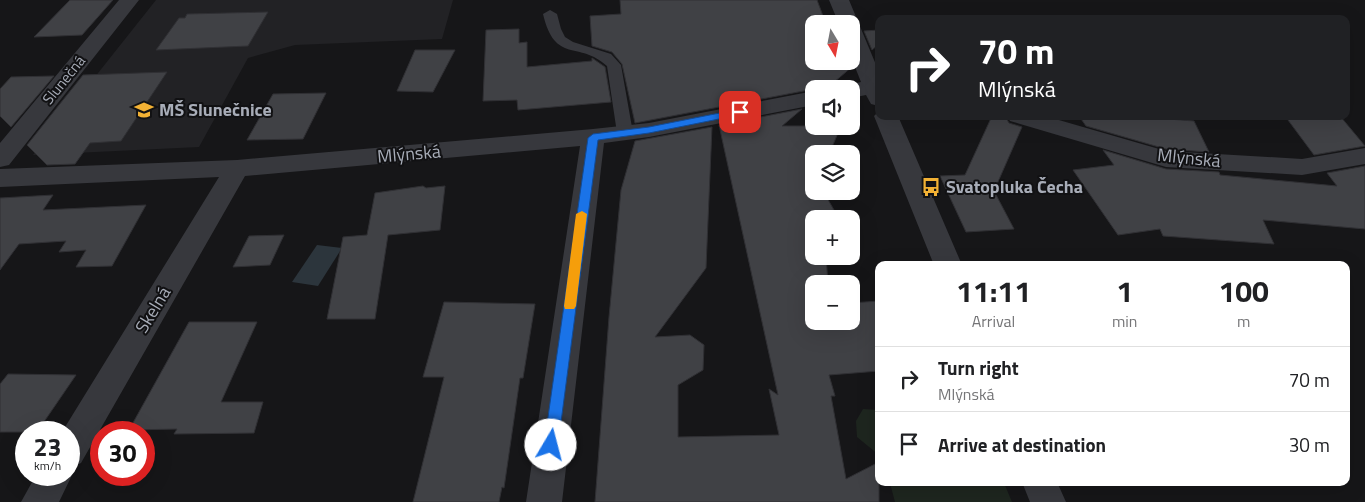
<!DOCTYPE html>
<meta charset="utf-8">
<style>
body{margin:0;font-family:"Titillium Web",sans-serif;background:#f6f6f6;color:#202124;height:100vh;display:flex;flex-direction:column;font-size:19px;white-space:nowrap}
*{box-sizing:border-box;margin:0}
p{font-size:16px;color:#757577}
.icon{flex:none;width:28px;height:28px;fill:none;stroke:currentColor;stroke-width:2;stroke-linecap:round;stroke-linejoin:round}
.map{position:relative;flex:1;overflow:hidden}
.drawer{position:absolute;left:875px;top:261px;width:475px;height:225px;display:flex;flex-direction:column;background:#fff;border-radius:10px;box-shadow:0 5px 20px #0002}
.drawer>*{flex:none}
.hud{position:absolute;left:875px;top:15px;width:475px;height:105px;border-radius:10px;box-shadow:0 5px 20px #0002;background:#202124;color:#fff;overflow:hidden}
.needle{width:32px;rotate:170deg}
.buttons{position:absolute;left:805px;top:15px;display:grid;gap:10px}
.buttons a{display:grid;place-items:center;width:55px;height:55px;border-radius:10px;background:#fff;box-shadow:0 5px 20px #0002;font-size:25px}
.speed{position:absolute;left:15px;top:421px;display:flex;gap:10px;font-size:25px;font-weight:700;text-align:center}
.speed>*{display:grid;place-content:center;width:65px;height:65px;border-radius:50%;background:#fff;box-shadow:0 5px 20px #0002;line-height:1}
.speed small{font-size:12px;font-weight:400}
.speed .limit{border:8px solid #d22;background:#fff;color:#111}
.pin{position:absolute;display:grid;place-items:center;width:42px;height:42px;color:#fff;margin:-21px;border-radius:10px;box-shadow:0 2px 8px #0006}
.me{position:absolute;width:55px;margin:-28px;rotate:8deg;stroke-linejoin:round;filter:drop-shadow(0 0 4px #0008)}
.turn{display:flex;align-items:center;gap:18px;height:105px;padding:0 20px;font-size:22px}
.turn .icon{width:65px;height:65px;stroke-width:2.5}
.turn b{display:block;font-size:35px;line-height:42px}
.eta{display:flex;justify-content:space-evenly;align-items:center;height:85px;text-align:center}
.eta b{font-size:30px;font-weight:700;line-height:35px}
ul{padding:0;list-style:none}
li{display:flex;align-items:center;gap:15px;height:65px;padding:0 20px;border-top:1px solid #e0e0e0}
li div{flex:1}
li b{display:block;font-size:19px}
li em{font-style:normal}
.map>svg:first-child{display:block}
</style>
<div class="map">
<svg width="1365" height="502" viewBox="0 0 1365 502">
<rect width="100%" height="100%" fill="#161618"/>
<!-- built -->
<path fill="#222225" d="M156 0H453L442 39 295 45 248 58 199 147 33 155Z"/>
<!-- green -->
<path fill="#1e261f" d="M863 409 879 410V455L857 437 856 421Z
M890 483H1004L1012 502H895Z"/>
<!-- water -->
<path fill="#2c353c" d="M317 245 342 248 318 286 292 282Z"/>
<!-- building -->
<path fill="#404145" stroke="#303034" d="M70 0H113L82 35 34 37Z
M620 0H817L826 24H814V61H851L853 66 826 89H814L635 123 622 64 612 52 592 46 590 16 621 14Z
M268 12 248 46 156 50 179 18H185L187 14Z
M519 29V43L527 42V67L592 61V58L605 67 611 102 518 110 517 100 483 101 486 30Z
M879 30V44L872 50 864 31Z
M415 50H455L433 92 397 91Z
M167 72 121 141 90 143 75 164 47 165 27 145 83 75Z
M54 76 11 127 0 116V89L11 77Z
M326 93 303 139 247 140 273 94Z
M802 109 782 126H841L829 154H814V164L809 167 814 175V191H823L834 210 821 212 822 219H814V256H826L828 284H814V321H851V303L879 301V371L829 375 835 396H831L846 479 879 462V502H595L609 317 621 190 635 141 712 127 706 268 655 337 690 335 704 345 703 370 678 385V437L779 435 769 389 778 395 719 125Z
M992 116H1005L1009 123 1022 127 994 191 1014 229 966 232 940 176 965 175Z
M1079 116H1129L1194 121 1209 152 1166 149 1086 126Z
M1285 116H1340L1365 146 1314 155Z
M1103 150 1166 169 1219 172 1220 175 1337 186 1327 173 1365 166V229L1263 220 1274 244 1163 236 1160 229 1118 235 1073 170 1114 165Z
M423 186 426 188 445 186 440 230 388 235 375 319H327L343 237 367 235 375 193Z
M53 195 43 210 146 205 112 266 76 267 86 250 59 252 66 241 19 244 0 270V198Z
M284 235 270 265 233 267 249 236Z
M444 302 535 304 523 378H520L504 488 502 487 499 502H413L444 377H423Z
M189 322H257L221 402H263L254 433 174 434 177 429 129 430Z
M8 374 76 375 37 432H0V384Z"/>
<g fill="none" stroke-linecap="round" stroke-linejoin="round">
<!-- service -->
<path fill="#37383d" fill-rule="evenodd" d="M550 10 557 14 561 29 565 37 573 42 611 54 621 65 633 133 631 137 625 138 619 137 617 133 607 66C579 40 555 65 543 14Z"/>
<!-- minor -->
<path fill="#37383d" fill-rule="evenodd" d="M119 0H139L9 165 0 167V143Z
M829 0H849L879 72V106L871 104 866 95 851 98V89H841L843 86 861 82 851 57V24H839Z
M814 91V105L649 137 604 143 562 502H526L580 146 245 176 81 463 69 468 72 475 59 502H21L36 475H69V432H62L219 177 0 187V169L237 160 593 129 649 123Z
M879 111V116H898L962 265H934L874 116Z
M1007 116H1045L1166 151 1302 159 1365 148V164L1302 175 1166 167 1010 121Z
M1022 482H1057L1066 502H1030Z"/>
</g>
<!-- route -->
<path fill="#1a73e8" stroke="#114b97" d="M740 109 744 110V114L649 133 598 140 558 445 556 449 551 451 546 449 544 445 588 138 593 134 649 127Z"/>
<!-- slow -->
<path fill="#f59e0b" d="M582 211 587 214 576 306 574 309H565L564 306 576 214Z"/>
<!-- icons -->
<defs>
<g id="school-bare" transform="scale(1.5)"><path d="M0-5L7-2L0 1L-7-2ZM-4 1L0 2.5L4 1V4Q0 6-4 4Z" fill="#f2b134" stroke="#111113" stroke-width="2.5" paint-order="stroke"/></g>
<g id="bus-bare" transform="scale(1.5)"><path d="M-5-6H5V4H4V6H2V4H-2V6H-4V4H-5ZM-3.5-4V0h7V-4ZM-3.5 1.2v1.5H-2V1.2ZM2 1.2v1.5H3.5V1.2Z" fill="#f2b134" stroke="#111113" stroke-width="2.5" paint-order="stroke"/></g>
</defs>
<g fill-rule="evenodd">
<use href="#school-bare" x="144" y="110"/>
<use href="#bus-bare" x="931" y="187"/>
</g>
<g text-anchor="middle" stroke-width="4" stroke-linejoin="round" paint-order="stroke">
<!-- far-street labels -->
<g font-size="15" fill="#a8adb8" stroke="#111113">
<text transform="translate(64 80) rotate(-51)" y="5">Slunečná</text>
</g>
<!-- poi labels -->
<g font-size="18" font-weight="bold" fill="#a8adb8" stroke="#111113" text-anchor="start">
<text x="159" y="116">MŠ Slunečnice</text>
<text x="946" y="193">Svatopluka Čecha</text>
</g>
<!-- street labels -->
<g font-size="18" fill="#a8adb8" stroke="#111113">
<text transform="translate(409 154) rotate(-5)" y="6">Mlýnská</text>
<text transform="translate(1189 158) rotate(6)" y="6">Mlýnská</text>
<text transform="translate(153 310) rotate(-59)" y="6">Skelná</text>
</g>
</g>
</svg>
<div class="buttons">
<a><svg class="needle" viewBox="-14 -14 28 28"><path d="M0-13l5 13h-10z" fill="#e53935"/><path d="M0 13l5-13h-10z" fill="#757577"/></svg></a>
<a><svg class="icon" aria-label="sound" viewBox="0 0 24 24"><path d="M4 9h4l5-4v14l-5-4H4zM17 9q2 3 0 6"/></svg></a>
<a><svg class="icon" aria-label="layers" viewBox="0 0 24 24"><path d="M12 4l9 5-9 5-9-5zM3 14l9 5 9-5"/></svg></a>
<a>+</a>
<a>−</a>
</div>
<div class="speed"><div>23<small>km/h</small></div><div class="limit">30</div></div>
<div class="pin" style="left:740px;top:112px;background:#d93025"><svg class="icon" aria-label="arrive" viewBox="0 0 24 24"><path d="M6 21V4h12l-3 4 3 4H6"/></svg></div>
<svg class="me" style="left:551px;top:445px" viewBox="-20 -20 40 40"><circle r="19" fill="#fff"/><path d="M0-13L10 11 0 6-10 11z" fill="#1a73e8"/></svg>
<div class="hud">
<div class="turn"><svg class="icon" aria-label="right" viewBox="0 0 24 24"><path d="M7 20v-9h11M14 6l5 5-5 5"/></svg><div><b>70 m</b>Mlýnská</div></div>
</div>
<section class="drawer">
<div class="eta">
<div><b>11:11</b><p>Arrival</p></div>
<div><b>1</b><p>min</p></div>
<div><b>100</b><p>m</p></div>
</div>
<ul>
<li><svg class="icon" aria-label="right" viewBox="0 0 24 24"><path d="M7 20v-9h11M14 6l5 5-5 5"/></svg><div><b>Turn right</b><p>Mlýnská</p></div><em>70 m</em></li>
<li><svg class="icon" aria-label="arrive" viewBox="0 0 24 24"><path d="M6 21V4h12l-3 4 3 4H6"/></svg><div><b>Arrive at destination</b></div><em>30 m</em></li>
</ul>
</section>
</div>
